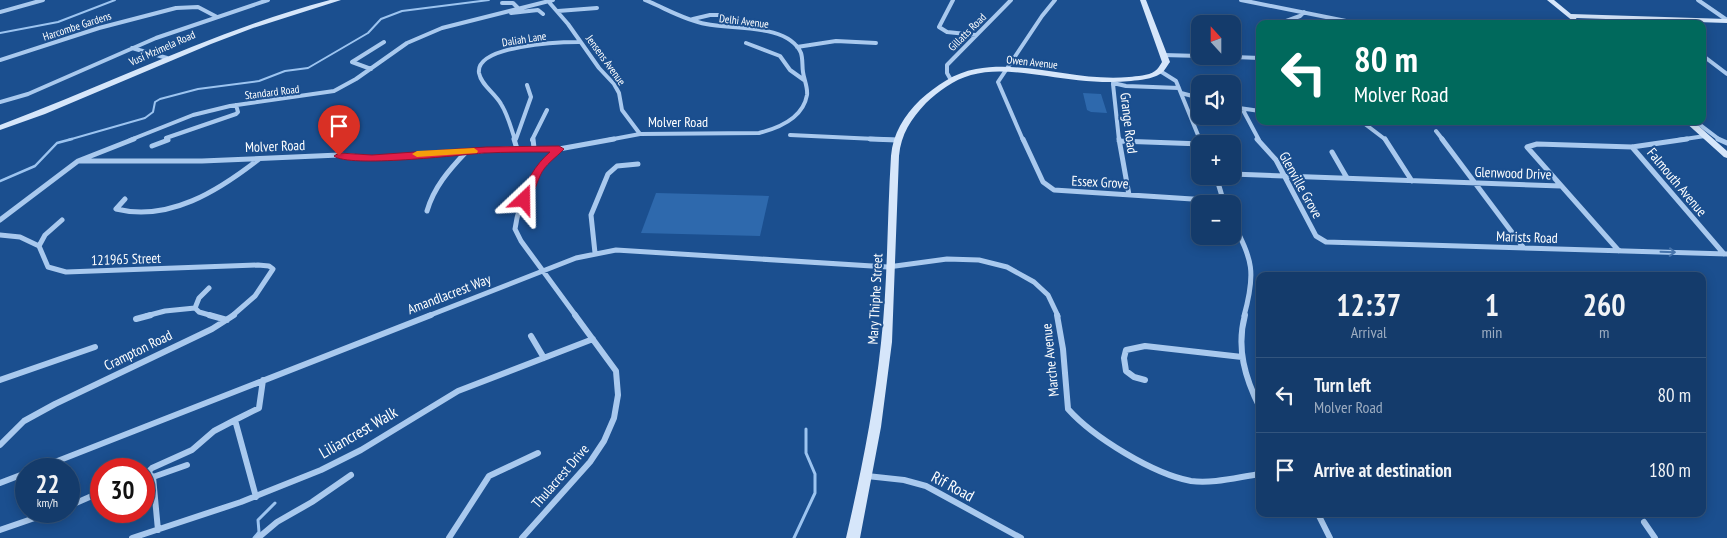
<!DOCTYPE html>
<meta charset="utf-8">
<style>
body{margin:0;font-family:"PT Sans Narrow",sans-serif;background:#1d4271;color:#f1f3f6;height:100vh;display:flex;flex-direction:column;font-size:19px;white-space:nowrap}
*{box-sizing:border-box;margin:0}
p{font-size:16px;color:#9dadc1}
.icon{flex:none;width:28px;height:28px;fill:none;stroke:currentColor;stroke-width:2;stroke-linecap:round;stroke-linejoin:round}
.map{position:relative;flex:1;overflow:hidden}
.details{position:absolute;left:1256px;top:272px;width:450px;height:245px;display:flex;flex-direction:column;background:#143b6b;border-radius:10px;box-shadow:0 2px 12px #0003,0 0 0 1px #33557e}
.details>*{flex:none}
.hud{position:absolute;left:1256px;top:20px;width:450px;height:105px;border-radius:10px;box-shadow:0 2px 12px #0003,0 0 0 1px #33557e;background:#00695c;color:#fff;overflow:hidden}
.needle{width:32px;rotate:339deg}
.tools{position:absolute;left:1191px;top:15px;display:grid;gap:10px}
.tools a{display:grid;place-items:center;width:50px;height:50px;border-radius:10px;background:#143b6b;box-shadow:0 2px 12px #0003,0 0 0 1px #33557e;font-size:25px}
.speed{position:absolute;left:15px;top:458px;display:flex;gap:10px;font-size:25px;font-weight:700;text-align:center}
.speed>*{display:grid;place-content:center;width:65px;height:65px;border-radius:50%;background:#143b6b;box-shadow:0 2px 12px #0003,0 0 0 1px #33557e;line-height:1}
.speed small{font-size:12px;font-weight:400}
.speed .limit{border:8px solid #d22;background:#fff;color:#111}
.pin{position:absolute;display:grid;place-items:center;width:42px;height:42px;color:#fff;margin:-51px -21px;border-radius:50% 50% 50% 0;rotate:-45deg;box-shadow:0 0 5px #0007}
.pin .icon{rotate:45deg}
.me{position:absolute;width:55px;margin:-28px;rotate:23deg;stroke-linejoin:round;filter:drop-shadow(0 0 4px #0008)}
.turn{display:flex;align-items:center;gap:18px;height:105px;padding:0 15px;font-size:22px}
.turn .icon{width:65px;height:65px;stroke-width:2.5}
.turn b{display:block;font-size:35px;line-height:42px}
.eta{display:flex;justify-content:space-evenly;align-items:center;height:85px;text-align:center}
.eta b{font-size:30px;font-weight:700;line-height:35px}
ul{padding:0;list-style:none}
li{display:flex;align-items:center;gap:15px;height:75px;padding:0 15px;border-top:1px solid #33557e}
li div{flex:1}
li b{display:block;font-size:19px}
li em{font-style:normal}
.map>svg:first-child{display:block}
</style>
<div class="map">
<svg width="1727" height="538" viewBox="0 0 1727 538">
<rect width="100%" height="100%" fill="#1b4f8f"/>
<!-- green -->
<path fill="#2e69ad" d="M1083 93 1101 94 1107 113 1091 112 1087 110Z
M656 193 769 196 760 236 641 233Z"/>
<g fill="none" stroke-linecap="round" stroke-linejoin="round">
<!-- stream-far2 -->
<path stroke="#9cc4f0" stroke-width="2" d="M0 33 58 22 115 0
M68 140 145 118 153 112 155 102 160 99 198 89 259 81 285 71 308 68 368 33 381 19 402 11 489 0"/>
<!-- stream-far1 -->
<path stroke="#9cc4f0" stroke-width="2.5" d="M0 181 35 166 57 143 72 139"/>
<!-- stream -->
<path stroke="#9cc4f0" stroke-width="3" d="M254 538 259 532 258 520 275 503
M794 538 815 493V474L806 453V429"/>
<!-- street-far2 -->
<path stroke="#a9c9ee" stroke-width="4" d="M953 0 939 27 947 32 976 35
M1241 0 1361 24
M1698 0 1727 20
M548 1 568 24 599 68 614 84 619 93 622 110 640 134
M502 3H513L519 9
M558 11 597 8
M0 12 43 0
M511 13 538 10 543 14
M693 19 710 15H723
M1654 19 1660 24
M1278 24 1300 16 1304 12
M746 43 780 56 790 70 804 80
M797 47 836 41 876 43
M132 48 167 58
M1163 55 1200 56
M1702 55 1727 74
M1208 56 1260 58
M0 60 99 28 176 8 198 7 217 17
M371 69 352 62 384 42
M1160 71 1176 81 1200 140
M951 80 947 73V65L1011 0
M1113 83 1126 86 1179 88
M1113 84 1119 140
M1181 93 1200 98
M0 102 28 94 156 38 268 0
M1232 107 1260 111
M1243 110 1259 140
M1361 121 1386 140
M1695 121 1720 140
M1436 131 1443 140
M790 135 897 140
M516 139 531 97 527 85
M130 140 193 115 230 106 334 91 356 79 407 43 442 28 553 0
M168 140 166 138 236 114 238 112 236 105
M515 140C511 128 508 115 501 104 495 93 481 85 479 73 475 45 561 42 579 42
M532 140 547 110
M608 140 640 134 759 133C779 128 803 118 807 95 808 87 804 80 803 72 802 66 803 59 801 53 788 23 732 30 706 24 684 20 665 8 645 0
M1023 140 998 82 1042 16 1055 0
M1678 140 1705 136"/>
<!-- street-far1 -->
<path stroke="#a9c9ee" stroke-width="5" d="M514 139 517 149
M533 139 534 148
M870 139 897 140
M1023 139 1043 182 1054 190 1223 201
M1119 139 1129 195
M1200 139 1202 144
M1257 139 1276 160 1316 236 1326 242 1727 254
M1385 139 1412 181
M1442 139 1523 247
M1718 139 1727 143
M1119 141 1202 144
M152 146 168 140 167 139
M1632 147 1724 254
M559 149C536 169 519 199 515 229L521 241 576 316
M1332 152 1347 178
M78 161H202L339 155 372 158 507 149H559L614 139
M1232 174 1561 186
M1216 176 1224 203
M125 199 116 209C169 222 218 191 259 159
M427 211C434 187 449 170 466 152
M0 220 78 161 134 139
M1232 221C1253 261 1256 272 1244 316
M0 235 20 237 39 246 48 267 66 272 258 265 269 266 273 269 255 296 232 316
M39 246 45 235 62 220
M1619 251 1527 147 1537 144 1632 147 1687 139
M595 253 591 215 608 174 617 166 638 164
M209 288 199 298 195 308 199 312 213 316
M146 316 165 311 195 308
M428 316 576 258 616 250 888 267 947 259 979 260 1007 267 1034 282 1048 295 1058 316"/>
<!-- street -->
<path stroke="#a9c9ee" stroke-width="6" d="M209 315 227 320
M1057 315 1063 349 1068 409C1093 437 1153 474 1191 481 1213 484 1238 477 1260 474
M1245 315C1236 348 1245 378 1260 408
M136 319 151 315
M531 336 544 358
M0 380 95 347
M1145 380 1134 377 1126 371 1124 358 1126 350 1145 346 1242 357
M0 445 24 421 55 404 212 329 234 315
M37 469 431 315
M148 472 152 468 192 450 214 431 235 420
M144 474 148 472 153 477 158 530
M867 476 904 480 926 486 1021 538
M153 477 187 465
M0 483 26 473
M256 497 235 420 259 408 263 380
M69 506 101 492
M1318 514 1330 538
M1644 522 1655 538
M0 530 55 511
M132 538 241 502 321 470 361 450 458 391 593 339
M258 538 277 522 312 502 351 475
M449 538 489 476 538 453
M522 538 590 462 604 441 614 418 618 395 616 371 575 315"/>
<!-- secondary -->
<path fill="#d6e6fa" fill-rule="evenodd" d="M330 0H341L253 28 211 44 45 114 0 130V125C110 84 216 30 330 0Z
M1140 0H1146L1170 62C1167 66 1164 72 1160 74 1152 79 1140 80 1131 81 1103 84 1074 80 1047 76 1022 73 996 68 971 75 953 80 939 91 926 103 911 119 901 134 899 156L892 342 881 427 860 538H846C861 473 874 409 881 343 888 281 887 218 891 156 893 133 904 116 920 100 937 85 954 73 976 69 1027 60 1078 82 1129 77 1137 76 1148 76 1155 71 1158 69 1160 65 1162 62Z
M1547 0H1554L1571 14 1727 19V23L1576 18 1577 20 1574 22Z
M1684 121H1693L1727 151V158L1724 157Z"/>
</g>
<!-- one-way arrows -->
<defs><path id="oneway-shaft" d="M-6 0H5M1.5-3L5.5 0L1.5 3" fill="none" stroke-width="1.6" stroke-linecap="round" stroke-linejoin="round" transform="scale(1.25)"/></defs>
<use stroke="#4674ac" href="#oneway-shaft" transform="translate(1668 252) rotate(2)"/>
<!-- route -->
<path fill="#e11d48" stroke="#92132f" d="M559 146 564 149C556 158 545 164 540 176 536 184 533 200 524 203L519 200C527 181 534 166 550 152 528 152 506 152 484 153 459 155 349 168 334 156L339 153 372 155 486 147Z"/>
<!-- slow -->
<path fill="#f59e0b" d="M474 148 478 151 477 153 417 157 412 154 417 151Z"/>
<g text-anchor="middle" stroke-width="4" stroke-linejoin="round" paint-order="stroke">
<!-- far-street labels -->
<g font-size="11" fill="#fff" stroke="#1b4f8f">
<text transform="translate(744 21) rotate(7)" y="4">Delhi Avenue</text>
<text transform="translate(77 26) rotate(-18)" y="4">Harcombe Gardens</text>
<text transform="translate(967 32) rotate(-45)" y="4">Gillatts Road</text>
<text transform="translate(524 39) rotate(-9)" y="4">Daliah Lane</text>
<text transform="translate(162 48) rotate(-24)" y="4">Vusi Mzimela Road</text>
<text transform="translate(606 60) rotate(54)" y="4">Jensens Avenue</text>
<text transform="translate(1032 62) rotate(6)" y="4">Owen Avenue</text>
<text transform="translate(272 92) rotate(-7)" y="4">Standard Road</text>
</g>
<!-- street labels -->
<g font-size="14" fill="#fff" stroke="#1b4f8f">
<text x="678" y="127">Molver Road</text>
<text transform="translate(1129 123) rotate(83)" y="5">Grange Road</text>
<text transform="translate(275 146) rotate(-2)" y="5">Molver Road</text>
<text transform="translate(1513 173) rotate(2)" y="5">Glenwood Drive</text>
<text transform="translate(1100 182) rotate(3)" y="5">Essex Grove</text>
<text transform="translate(1677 182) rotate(50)" y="5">Falmouth Avenue</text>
<text transform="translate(1301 185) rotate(61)" y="5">Glenville Grove</text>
<text transform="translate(1527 237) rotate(2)" y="5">Marists Road</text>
<text transform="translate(126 259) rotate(-2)" y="5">121965 Street</text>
<text transform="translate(449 294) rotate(-21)" y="5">Amandlacrest Way</text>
<text transform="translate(875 299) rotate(-87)" y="5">Mary Thiphe Street</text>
<text transform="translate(138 350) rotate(-26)" y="5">Crampton Road</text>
<text transform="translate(1050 360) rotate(-96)" y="5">Marche Avenue</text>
<text transform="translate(560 476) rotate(-49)" y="5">Thulacrest Drive</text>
</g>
<!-- near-street labels -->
<g font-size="16" fill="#fff" stroke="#1b4f8f">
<text transform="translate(358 432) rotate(-30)" y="6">Liliancrest Walk</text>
<text transform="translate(953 486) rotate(28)" y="6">Rif Road</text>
</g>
</g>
</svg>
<div class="tools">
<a><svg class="needle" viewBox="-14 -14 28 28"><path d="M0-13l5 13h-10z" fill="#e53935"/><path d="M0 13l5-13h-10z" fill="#9dadc1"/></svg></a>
<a><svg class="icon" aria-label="sound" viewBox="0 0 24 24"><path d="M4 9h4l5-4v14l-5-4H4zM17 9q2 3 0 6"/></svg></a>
<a>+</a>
<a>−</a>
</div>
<div class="speed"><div>22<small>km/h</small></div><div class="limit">30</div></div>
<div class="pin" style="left:339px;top:156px;background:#d93025"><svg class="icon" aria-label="arrive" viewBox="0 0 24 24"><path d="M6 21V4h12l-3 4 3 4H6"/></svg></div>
<svg class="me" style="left:524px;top:200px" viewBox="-20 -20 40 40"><path d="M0-17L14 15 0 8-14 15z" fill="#e11d48" stroke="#fff" stroke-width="4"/></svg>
<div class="hud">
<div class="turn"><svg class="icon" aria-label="left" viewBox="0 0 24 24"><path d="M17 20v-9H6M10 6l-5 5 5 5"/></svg><div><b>80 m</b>Molver Road</div></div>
</div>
<section class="details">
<div class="eta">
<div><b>12:37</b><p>Arrival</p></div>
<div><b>1</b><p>min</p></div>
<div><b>260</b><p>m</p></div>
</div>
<ul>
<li><svg class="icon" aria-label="left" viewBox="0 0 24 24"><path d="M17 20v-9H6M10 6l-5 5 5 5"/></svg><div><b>Turn left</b><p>Molver Road</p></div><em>80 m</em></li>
<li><svg class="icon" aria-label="arrive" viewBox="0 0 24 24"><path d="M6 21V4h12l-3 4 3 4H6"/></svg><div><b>Arrive at destination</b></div><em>180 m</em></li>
</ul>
</section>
</div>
